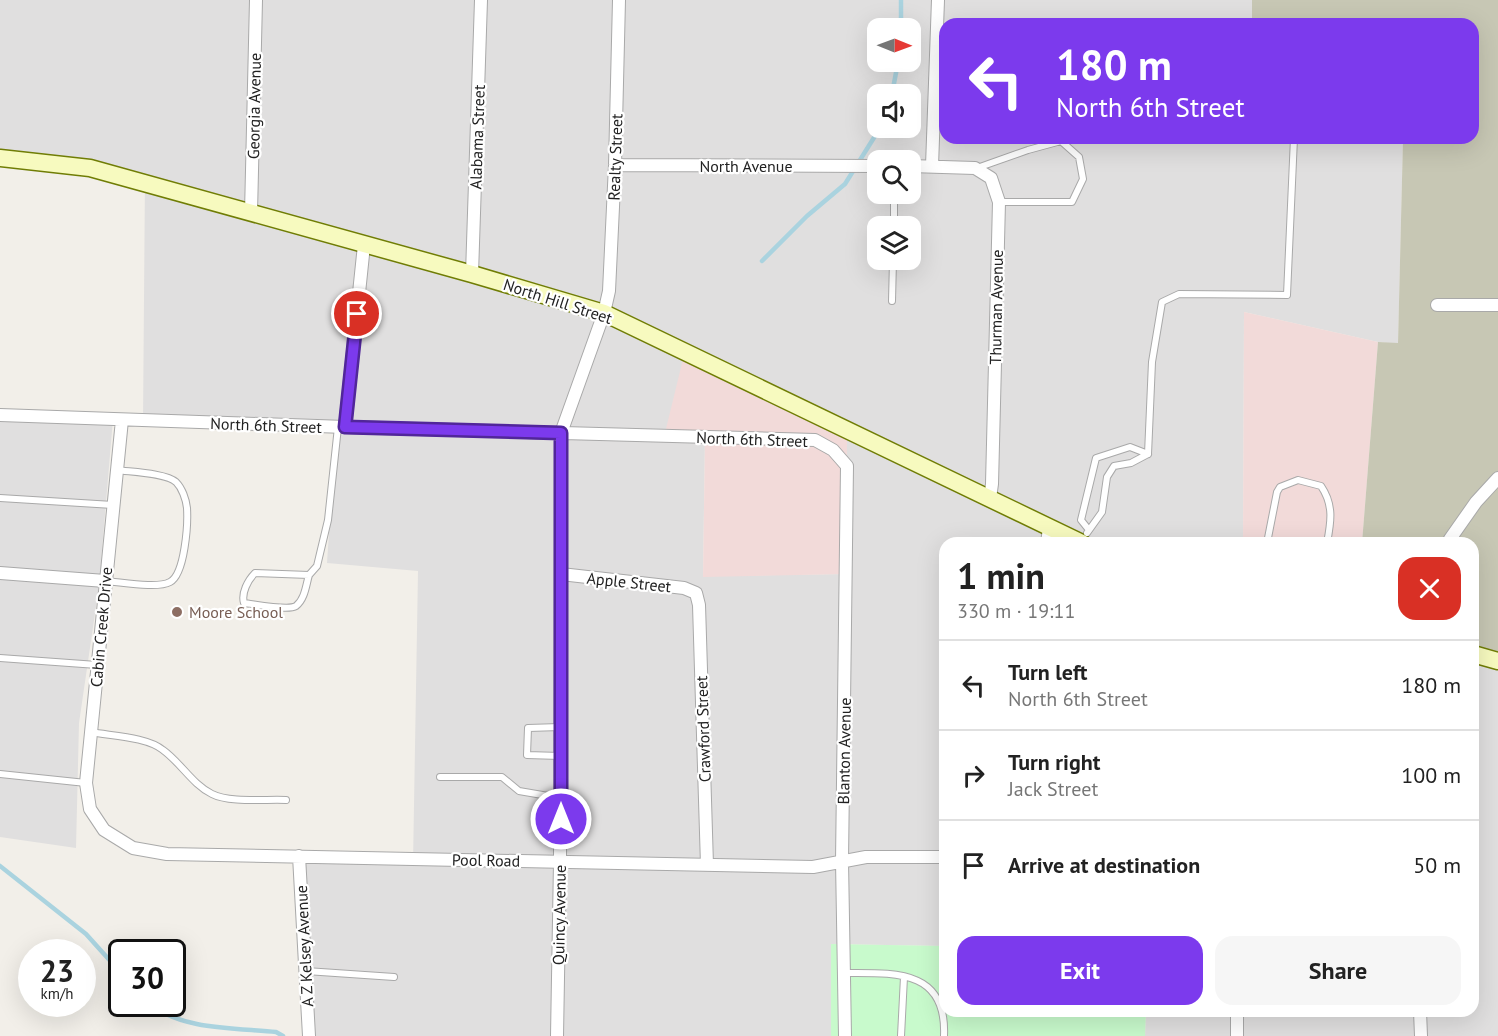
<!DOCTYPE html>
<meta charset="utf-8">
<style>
body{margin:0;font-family:"PT Sans",sans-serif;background:#f6f6f6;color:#222;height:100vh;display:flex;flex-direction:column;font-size:22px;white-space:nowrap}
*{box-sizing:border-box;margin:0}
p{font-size:20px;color:#767676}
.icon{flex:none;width:33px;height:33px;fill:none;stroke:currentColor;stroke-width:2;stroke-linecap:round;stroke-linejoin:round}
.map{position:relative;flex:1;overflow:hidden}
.drawer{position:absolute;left:939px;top:537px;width:540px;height:480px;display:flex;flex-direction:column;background:#fff;border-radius:18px;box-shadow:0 6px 24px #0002}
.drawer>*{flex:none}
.hud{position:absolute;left:939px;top:18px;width:540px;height:126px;border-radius:18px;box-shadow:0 6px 24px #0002;background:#7c3aed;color:#fff;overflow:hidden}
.needle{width:39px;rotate:91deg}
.tools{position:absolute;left:867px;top:18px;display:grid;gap:12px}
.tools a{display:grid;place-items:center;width:54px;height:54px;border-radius:12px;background:#fff;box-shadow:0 6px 24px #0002;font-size:30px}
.speed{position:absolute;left:18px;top:939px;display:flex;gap:12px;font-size:30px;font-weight:700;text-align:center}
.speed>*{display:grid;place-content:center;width:78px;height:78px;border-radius:50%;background:#fff;box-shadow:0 6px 24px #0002;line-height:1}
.speed small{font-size:15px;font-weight:400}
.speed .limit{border:3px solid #111;border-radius:9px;background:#fff;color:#111}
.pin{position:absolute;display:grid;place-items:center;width:51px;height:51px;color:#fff;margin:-26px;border:3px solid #fff;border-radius:50%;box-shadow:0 2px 6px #0007}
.me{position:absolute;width:66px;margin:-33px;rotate:0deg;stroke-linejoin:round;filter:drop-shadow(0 0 4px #0008)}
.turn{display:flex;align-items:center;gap:21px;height:126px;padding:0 18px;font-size:27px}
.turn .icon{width:78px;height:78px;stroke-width:2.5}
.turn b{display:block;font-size:42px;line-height:51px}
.round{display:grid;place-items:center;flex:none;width:63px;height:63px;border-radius:18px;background:#f6f6f6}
.head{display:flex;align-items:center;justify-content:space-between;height:102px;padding:0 18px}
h1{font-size:36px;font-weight:600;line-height:45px}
.primary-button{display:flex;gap:12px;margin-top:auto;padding:12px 18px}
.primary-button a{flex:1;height:69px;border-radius:18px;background:#7c3aed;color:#fff;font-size:24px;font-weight:600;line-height:69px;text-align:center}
.primary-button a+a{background:#f6f6f6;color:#222}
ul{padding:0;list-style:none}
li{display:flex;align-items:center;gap:18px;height:90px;padding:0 18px;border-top:2px solid #e0e0e0}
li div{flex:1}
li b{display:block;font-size:22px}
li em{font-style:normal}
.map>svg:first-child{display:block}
</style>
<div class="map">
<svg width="1498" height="1036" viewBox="0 0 1498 1036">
<rect width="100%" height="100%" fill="#f2efe9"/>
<!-- residential -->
<path fill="#e0dfdf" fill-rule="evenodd" d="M0 0H1252V24H945V138H1403L1398 344 1378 342 1244 312 1243 543H945V946L831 944V1036H303L296 862 413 864 418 571 327 563 336 427 143 421 145 176 0 153ZM878 28H910V62H878ZM878 94H910V128H878ZM878 160H910V194H878ZM878 226H910V260H878ZM705 438 846 574 703 576Z
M0 413 113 419 99 586 79 723 76 848 0 837Z
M1473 662 1498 669V1036H1145L1146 1011H1473Z"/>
<!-- commercial -->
<path fill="#f2dad9" d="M1244 312 1378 342 1362 543H1243Z
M684 355 847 438 846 574 703 577 705 439 664 437Z"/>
<!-- construction -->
<path fill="#c7c7b4" d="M1252 0H1498V669L1473 662V543H1362L1378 342 1398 343 1403 138H1473V24H1252Z"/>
<!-- park -->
<path fill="#c8facc" d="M831 944 945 946V1011H1146L1145 1036H831Z"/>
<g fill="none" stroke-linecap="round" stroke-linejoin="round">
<!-- stream -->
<path stroke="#aad3df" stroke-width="4.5" d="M901 0V28
M892 94 898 62
M762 261 807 216 845 184 880 128
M0 866 86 934 122 974
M151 1004C180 1030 238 1028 276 1032L283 1036"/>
<!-- lane casing -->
<g stroke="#a9a9a9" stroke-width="8">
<path id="lane" d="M977 168 1028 150 1061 141 1079 157 1083 179 1072 202H999
M894 226V194
M892 301 893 260
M1148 454 1152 362 1162 302 1179 294 1287 295 1294 138
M0 498 113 505
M1089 530 1081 520 1096 458 1130 447 1148 454
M1087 533 1102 512 1107 477 1114 466 1131 463 1148 454
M1267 543 1277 492 1280 487 1298 480 1321 486C1334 505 1331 522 1327 543
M309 575C306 585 305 599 296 606 288 611 254 604 244 603 241 593 248 580 255 573L309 575 317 566 328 520 338 427
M105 581C121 582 157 589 170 582 185 574 188 524 187 508 186 499 182 488 176 482 166 473 131 472 117 470
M0 658 97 665
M91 732C112 736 147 737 163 750 181 763 192 784 212 794 229 803 266 799 286 800
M560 756 527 755 528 728 560 727
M0 774 86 783
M440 777H502L519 791 560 798
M306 971 394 977
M844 973C895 973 947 969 944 1036
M901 1036 904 977"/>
</g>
<!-- street casing -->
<g stroke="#a9a9a9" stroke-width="14">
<path id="street" d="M615 165 878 166
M910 166 975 168 991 178 999 202 992 484 990 498
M932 166 938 0
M251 213 256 0
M472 274 481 0
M1437 305H1498
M0 415 345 427 815 440 833 450 847 466 842 861 845 1036
M122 420 86 783 90 809 104 830 133 848 167 854 813 867 866 857H945
M345 427 364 245
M1047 543 1049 528
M1448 543 1450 539 1476 502 1498 478
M0 573 105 581
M561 574 684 588 696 593 699 605 707 865
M299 856 309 1036
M1420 1011 1421 1036
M557 1036 560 862 561 433 604 313 609 291 615 165 619 0
M1237 1036V1011"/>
</g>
<!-- secondary casing -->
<g stroke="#707d05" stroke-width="19">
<path id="secondary" d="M0 158 90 168 472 274 604 313 1082 543
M1473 654 1498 661"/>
</g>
<!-- lane -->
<use href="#lane" stroke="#fff" stroke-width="6"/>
<!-- street -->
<use href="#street" stroke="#fff" stroke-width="12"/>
<!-- secondary -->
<use href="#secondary" stroke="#f7fabf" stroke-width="16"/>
</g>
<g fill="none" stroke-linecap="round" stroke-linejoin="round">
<!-- route casing -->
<g stroke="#51269a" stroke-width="15">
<path id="route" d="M357 314 345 427 561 433V819"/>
</g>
<!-- route -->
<use href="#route" stroke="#7c3aed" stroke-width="10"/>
</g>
<!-- markers -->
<circle fill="#8d6e63" stroke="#fff" stroke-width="2" cx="177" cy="612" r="6"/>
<g text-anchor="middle" stroke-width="4.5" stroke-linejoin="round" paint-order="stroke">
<!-- street labels -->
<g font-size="16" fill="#222" stroke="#fff">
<text transform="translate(254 106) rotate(-89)" y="6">Georgia Avenue</text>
<text transform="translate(477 137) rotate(-88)" y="6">Alabama Street</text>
<text transform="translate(615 157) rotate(-88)" y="6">Realty Street</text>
<text x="746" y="172">North Avenue</text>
<text transform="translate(558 301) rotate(18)" y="6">North Hill Street</text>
<text transform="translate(996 307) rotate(-89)" y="6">Thurman Avenue</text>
<text transform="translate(266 425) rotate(2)" y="6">North 6th Street</text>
<text transform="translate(752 439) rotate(2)" y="6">North 6th Street</text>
<text transform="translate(629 582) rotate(6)" y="6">Apple Street</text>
<text transform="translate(101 627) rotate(-85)" y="6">Cabin Creek Drive</text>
<text transform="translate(703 729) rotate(-92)" y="6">Crawford Street</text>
<text transform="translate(844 751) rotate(-89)" y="6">Blanton Avenue</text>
<text transform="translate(486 860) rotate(1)" y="6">Pool Road</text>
<text transform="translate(559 915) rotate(-89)" y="6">Quincy Avenue</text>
<text transform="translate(304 946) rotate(-93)" y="6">A Z Kelsey Avenue</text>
</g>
<!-- education labels -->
<g font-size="16" fill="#785e54" stroke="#fff" text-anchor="start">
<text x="189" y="618">Moore School</text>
</g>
</g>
</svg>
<div class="tools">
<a><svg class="needle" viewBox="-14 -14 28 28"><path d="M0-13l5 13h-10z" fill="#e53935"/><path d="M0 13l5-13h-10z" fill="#767676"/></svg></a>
<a><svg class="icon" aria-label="sound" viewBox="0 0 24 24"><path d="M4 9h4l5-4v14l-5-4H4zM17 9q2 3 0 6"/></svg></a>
<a><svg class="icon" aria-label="search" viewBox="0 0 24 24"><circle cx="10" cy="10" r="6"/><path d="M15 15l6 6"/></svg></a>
<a><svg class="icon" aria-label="layers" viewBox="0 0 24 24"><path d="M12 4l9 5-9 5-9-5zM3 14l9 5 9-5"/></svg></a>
</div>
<div class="speed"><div>23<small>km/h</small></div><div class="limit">30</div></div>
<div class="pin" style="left:357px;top:314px;background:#d93025"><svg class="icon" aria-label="arrive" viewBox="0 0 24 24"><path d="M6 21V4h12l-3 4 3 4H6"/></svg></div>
<svg class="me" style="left:561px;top:819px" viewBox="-20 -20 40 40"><circle r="17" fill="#7c3aed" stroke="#fff" stroke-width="3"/><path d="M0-11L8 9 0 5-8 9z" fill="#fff"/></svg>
<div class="hud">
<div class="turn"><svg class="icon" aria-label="left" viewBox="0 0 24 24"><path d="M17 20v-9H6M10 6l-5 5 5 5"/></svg><div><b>180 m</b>North 6th Street</div></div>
</div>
<section class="drawer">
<div class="head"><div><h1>1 min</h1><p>330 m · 19:11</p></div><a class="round" style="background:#d93025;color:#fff"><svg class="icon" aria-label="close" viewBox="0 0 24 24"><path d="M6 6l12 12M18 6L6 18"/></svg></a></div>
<ul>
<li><svg class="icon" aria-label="left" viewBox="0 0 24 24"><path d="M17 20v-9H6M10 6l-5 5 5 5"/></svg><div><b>Turn left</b><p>North 6th Street</p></div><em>180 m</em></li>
<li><svg class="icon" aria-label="right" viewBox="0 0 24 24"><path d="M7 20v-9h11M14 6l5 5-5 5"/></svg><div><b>Turn right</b><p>Jack Street</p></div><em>100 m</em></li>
<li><svg class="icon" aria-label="arrive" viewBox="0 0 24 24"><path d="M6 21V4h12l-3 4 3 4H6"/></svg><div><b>Arrive at destination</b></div><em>50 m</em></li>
</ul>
<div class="primary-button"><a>Exit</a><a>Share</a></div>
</section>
</div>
